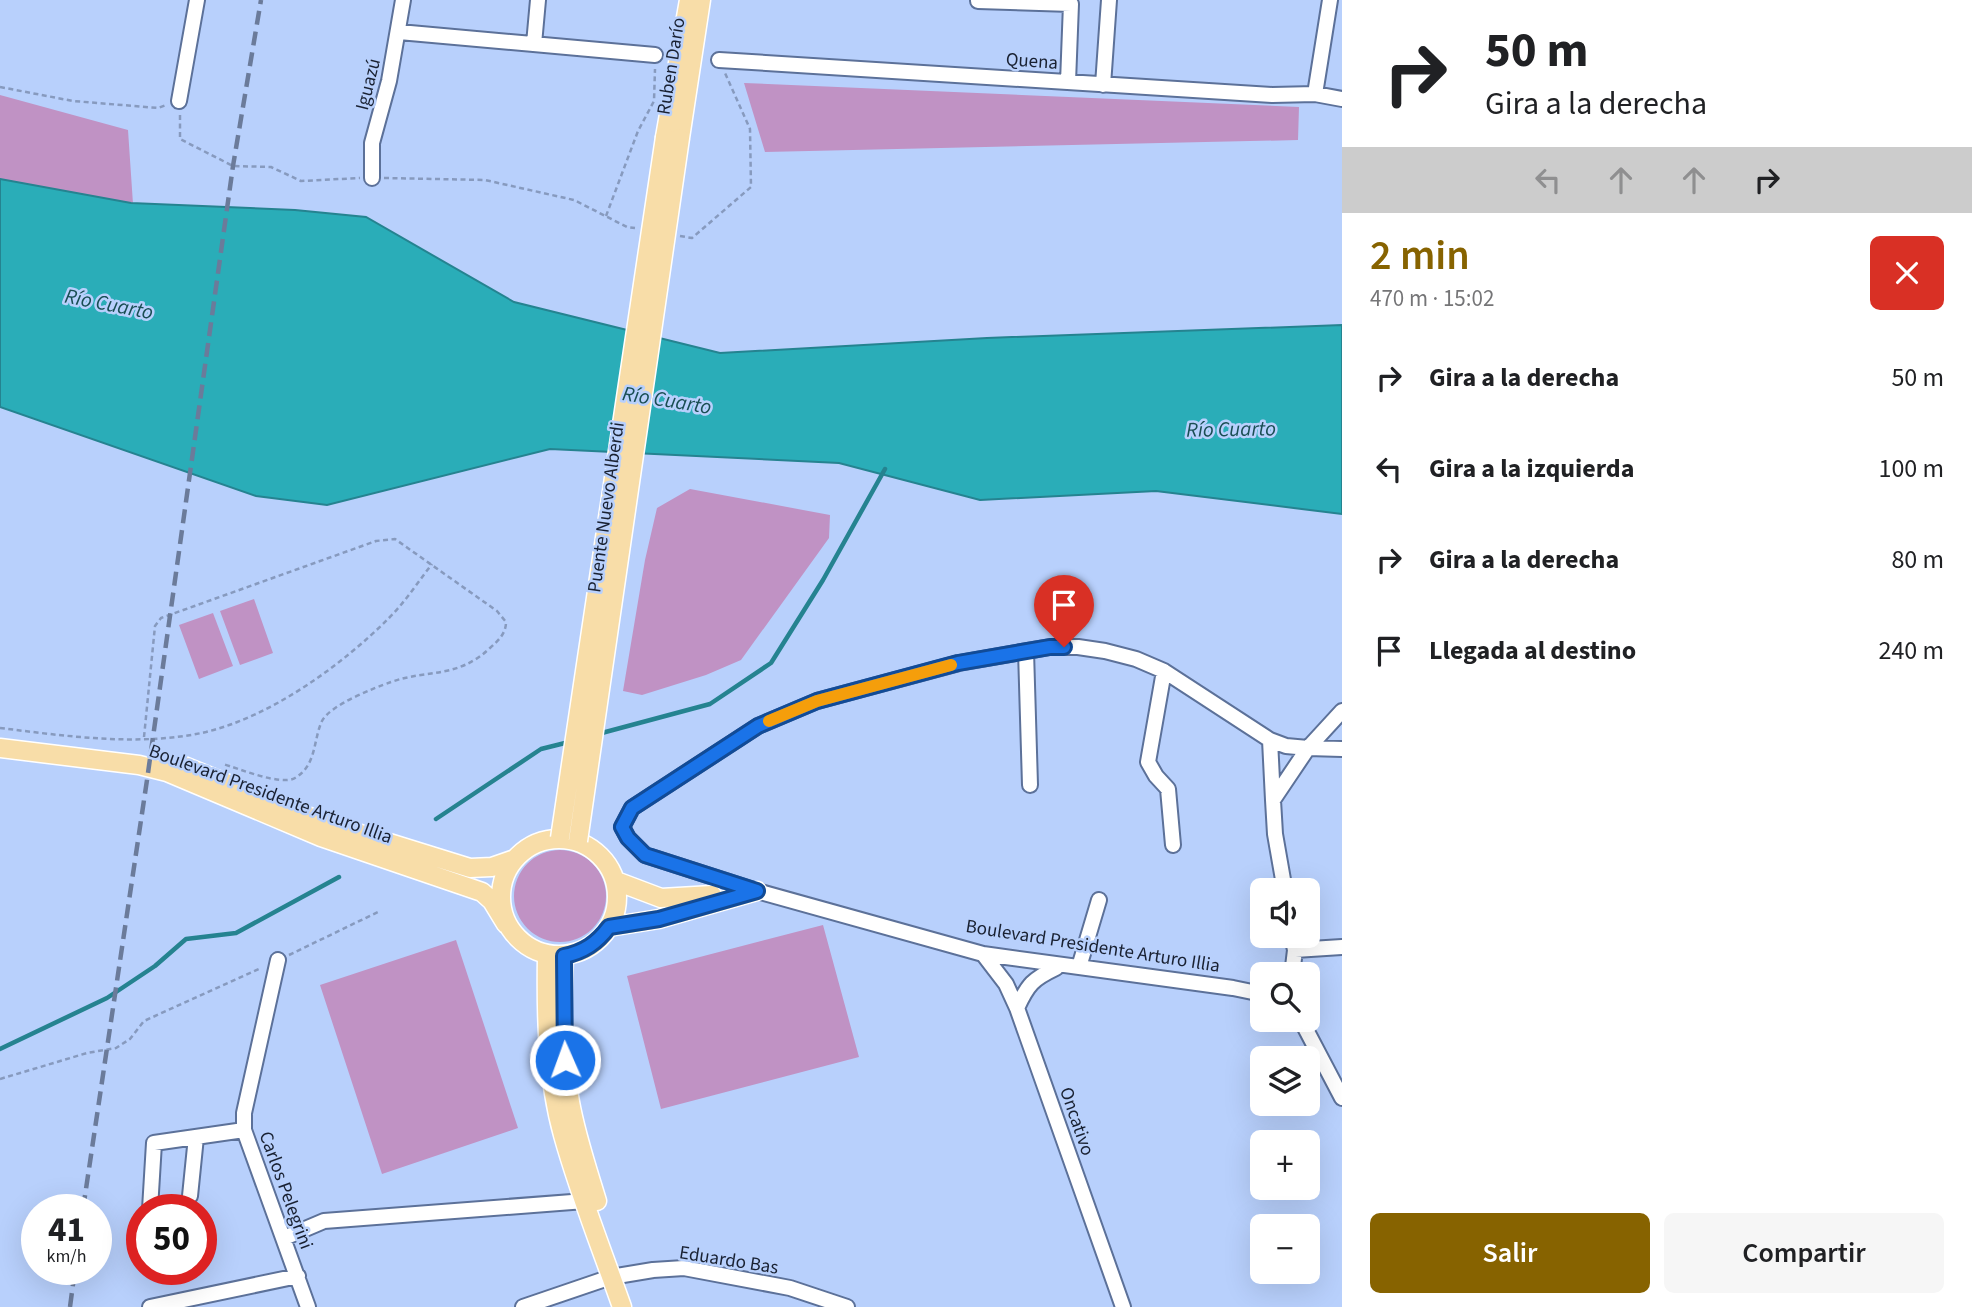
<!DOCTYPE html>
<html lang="es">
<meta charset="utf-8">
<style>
body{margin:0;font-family:"Source Sans 3",sans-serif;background:#f6f6f6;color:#202124;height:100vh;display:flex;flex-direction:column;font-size:26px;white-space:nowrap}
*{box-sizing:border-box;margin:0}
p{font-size:23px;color:#757577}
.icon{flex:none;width:38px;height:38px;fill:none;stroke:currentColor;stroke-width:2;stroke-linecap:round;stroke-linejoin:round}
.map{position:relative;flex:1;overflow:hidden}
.details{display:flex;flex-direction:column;background:#fff;width:630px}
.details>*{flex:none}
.banner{background:#fff;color:#202124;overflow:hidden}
.controls{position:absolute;left:1250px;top:878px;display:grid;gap:14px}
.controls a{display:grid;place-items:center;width:70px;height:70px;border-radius:10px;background:#fff;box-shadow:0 7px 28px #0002;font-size:35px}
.speed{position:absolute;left:21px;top:1194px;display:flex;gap:14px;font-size:35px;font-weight:700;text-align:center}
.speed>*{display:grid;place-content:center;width:91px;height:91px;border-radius:50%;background:#fff;box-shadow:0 7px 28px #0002;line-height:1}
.speed small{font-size:18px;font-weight:400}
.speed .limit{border:10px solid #d22;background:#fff;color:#111}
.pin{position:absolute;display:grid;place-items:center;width:60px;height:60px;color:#fff;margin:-72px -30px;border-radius:50% 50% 50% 0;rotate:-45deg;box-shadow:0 0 7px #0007}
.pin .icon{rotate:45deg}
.me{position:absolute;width:77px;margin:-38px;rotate:358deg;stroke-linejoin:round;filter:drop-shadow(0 0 5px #0008)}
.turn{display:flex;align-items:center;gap:24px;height:147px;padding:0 28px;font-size:32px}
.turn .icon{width:91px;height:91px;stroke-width:2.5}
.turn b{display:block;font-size:49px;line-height:60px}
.lanes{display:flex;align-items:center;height:66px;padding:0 28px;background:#0003;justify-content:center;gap:35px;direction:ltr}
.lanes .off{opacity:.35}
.round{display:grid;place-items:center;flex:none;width:74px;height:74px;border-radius:10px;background:#f6f6f6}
.summary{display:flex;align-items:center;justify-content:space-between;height:119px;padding:0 28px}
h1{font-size:42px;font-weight:600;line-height:52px;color:#876300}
.primary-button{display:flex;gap:14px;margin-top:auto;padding:14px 28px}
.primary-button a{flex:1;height:80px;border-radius:10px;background:#876300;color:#fff;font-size:28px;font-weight:600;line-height:80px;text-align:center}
.primary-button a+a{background:#f6f6f6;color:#202124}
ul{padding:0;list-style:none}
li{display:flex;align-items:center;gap:21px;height:91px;padding:0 28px}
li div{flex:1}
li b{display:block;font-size:26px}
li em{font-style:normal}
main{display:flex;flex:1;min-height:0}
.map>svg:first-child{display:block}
</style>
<main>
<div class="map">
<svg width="1342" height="1307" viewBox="0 0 1342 1307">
<rect width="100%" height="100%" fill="#b8d0fc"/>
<!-- green -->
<path fill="#c092c4" d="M744 83 1299 107 1298 140 765 152Z
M0 95 128 130 133 204 0 179Z
M690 489 830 515 829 538 741 660 706 675 642 695 623 691 645 560 657 508Z
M254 599 273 653 240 665 220 611Z
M213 613 233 666 199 679 179 625Z
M514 896a46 46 0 1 1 92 0a46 46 0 1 1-92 0Z
M823 925 859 1057 661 1109 627 976Z
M456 940 518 1128 382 1174 320 985Z"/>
<!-- water -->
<path fill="#2aadb8" stroke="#258390" stroke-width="2" d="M0 179 131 203 295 210 366 217 514 302 720 353 987 338 1342 325V514L1156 491 980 500 839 463 550 449 327 505 256 496 0 407Z"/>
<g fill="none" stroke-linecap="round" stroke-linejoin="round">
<!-- stream -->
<path stroke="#258390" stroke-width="4.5" d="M598 734 710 704 771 663 823 580 885 469
M436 819 541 749 569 742
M0 1049 107 998 155 966 186 939 236 933 339 877"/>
<!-- minor casing -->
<g stroke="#5c7199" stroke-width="18">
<path id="minor" d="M978 1 1071 4 1068 82
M399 32 655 55
M534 44 538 0
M719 60 1272 95 1315 94 1342 99
M1103 85 1109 0
M1315 94 1330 0
M179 101 197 0
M372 178V143L389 81 403 0
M1026 651 1030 785
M1164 671 1148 762 1156 776 1168 789 1173 845
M1270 740 1273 800
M1285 891 1275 834 1273 800 1308 748 1342 749
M1292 936 1295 950 1292 975
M1295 950 1342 947
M983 954 1006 984 1017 1008 1123 1307
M278 960 244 1113V1130L308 1307
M1079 967 1099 900
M1262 994 1233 988 983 954 757 891 645 855 628 838 622 827 632 808 758 726 817 701 959 663 1050 647H1078L1105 651 1136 659 1164 671 1270 740 1286 746 1308 748 1342 711
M1017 1008C1028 984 1033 979 1056 968
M1301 1020 1342 1098
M190 1196 196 1137
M150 1209 154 1143 244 1130
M284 1238 324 1221 585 1201
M150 1307 298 1276
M523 1307 611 1277 653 1270 684 1268 790 1288 847 1307"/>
</g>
<!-- major casing -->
<g stroke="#fff" stroke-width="21">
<path id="major" d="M665 137 689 0
M680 138 701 0
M0 748 139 765 167 772 321 837 482 892 492 901 506 924
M184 766 322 822 470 868 492 867 515 859
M501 897a58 58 0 1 1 116 0a58 58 0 1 1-116 0Z
M616 881 661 898 712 895
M609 927 659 919 757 891
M547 955C546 1014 547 1078 563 1135 579 1193 602 1250 622 1307
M564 956C562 1004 561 1054 570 1102 576 1136 587 1168 597 1201"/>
</g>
<!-- path -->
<path stroke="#879abe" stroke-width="2.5" stroke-dasharray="5 3.5" stroke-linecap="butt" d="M0 87 73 101 158 108 166 105
M180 115V139L233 166 271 167 301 181 360 178
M384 178 485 180 574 200 627 227 635 228
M606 216 638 131 654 101 655 69
M680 236 692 238 751 187 750 129 725 73
M0 728C66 736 140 747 206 732 272 716 342 665 389 618 405 602 418 582 432 564
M144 737 155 626 161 618 376 541 395 539 497 611 506 622C506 633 499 640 490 648 457 679 428 669 391 682 374 688 330 705 322 721 313 740 317 765 295 778 281 786 240 769 223 764
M289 955 378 912
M0 1079 87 1053 116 1048 130 1039 144 1021 261 968"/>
<!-- minor -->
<use href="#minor" stroke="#fff" stroke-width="14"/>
<!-- major -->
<use href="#major" stroke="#f8dda8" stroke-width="18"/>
<!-- rail -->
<path stroke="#6b7b9a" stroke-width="4.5" stroke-dasharray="14 7" stroke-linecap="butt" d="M83 1209 147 780 233 166 261 0
M70 1307 75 1269"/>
<!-- major-bridge casing -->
<g stroke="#fff" stroke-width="21" stroke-linecap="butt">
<path id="major-bridge" d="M560 838 665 137
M578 841 680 138"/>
</g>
<!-- major-bridge -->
<use href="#major-bridge" stroke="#f8dda8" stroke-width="18"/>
</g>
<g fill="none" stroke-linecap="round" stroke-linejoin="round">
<!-- route casing -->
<g stroke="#114b97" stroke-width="18">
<path id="route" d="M565 1060 564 956C584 952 597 943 609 927L659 919 757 891 645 855 628 838 622 827 632 808 758 726 817 701 958 663 1050 647H1064"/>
</g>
<!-- route -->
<use href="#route" stroke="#1a73e8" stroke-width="12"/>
<!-- slow -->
<path stroke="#f59e0b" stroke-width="12" d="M769 721 817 701 951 665"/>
</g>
<g text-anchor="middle" stroke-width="5" stroke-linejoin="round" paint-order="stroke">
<!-- street labels -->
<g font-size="19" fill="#192132" stroke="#b8d0fc">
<text transform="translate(1032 60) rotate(4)" y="7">Quena</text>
<text transform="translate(670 66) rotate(-81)" y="7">Ruben Darío</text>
<text transform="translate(367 84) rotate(-76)" y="7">Iguazú</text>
<text transform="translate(605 507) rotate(-82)" y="7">Puente Nuevo Alberdi</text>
<text transform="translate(271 793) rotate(20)" y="7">Boulevard Presidente Arturo Illia</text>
<text transform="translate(1093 945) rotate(9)" y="7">Boulevard Presidente Arturo Illia</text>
<text transform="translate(1078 1121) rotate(71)" y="7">Oncativo</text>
<text transform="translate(287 1190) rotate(70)" y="7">Carlos Pelegrini</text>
<text transform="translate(729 1259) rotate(9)" y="7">Eduardo Bas</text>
</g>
<!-- water labels -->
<g font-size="21" font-style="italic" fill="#194e53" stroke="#b8d0fc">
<text transform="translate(109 304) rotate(11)" y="7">Río Cuarto</text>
<text transform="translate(667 400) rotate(9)" y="7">Río Cuarto</text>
<text transform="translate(1231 429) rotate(-1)" y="7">Río Cuarto</text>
</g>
</g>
</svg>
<div class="controls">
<a><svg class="icon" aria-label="sound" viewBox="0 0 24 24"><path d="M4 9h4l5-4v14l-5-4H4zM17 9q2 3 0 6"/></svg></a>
<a><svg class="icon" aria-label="search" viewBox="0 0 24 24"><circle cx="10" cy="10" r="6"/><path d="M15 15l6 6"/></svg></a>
<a><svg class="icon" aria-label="layers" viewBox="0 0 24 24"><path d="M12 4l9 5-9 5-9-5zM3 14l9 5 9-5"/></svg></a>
<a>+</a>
<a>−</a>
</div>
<div class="speed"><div>41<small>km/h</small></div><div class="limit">50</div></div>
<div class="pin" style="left:1064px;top:647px;background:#d93025"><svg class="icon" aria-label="arrive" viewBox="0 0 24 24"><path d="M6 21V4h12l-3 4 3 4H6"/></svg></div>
<svg class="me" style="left:565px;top:1060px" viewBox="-20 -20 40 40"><circle r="17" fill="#1a73e8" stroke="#fff" stroke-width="3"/><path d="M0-11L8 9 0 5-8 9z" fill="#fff"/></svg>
</div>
<section class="details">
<div class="banner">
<div class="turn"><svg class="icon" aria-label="right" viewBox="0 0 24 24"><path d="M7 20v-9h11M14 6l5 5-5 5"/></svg><div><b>50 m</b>Gira a la derecha</div></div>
<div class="lanes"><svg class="icon off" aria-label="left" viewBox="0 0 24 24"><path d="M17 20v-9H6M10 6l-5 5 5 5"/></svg><svg class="icon off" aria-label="ahead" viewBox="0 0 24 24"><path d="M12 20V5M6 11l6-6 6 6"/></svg><svg class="icon off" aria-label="ahead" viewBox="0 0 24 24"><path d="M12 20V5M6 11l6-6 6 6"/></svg><svg class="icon" aria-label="right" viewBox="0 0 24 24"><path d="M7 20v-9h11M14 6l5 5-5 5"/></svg></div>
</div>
<div class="summary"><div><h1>2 min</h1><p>470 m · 15:02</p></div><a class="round" style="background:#d93025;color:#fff"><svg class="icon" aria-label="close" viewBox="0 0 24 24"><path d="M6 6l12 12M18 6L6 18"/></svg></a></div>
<ul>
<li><svg class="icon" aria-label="right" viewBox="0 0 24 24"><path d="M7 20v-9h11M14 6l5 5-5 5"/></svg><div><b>Gira a la derecha</b></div><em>50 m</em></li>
<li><svg class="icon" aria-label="left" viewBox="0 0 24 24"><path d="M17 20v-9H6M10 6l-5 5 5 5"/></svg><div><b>Gira a la izquierda</b></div><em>100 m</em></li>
<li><svg class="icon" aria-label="right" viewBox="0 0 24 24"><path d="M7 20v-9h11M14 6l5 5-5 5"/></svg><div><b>Gira a la derecha</b></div><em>80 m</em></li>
<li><svg class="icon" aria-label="arrive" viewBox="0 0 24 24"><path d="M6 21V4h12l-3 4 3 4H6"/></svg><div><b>Llegada al destino</b></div><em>240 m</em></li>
</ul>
<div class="primary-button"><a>Salir</a><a>Compartir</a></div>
</section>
</main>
